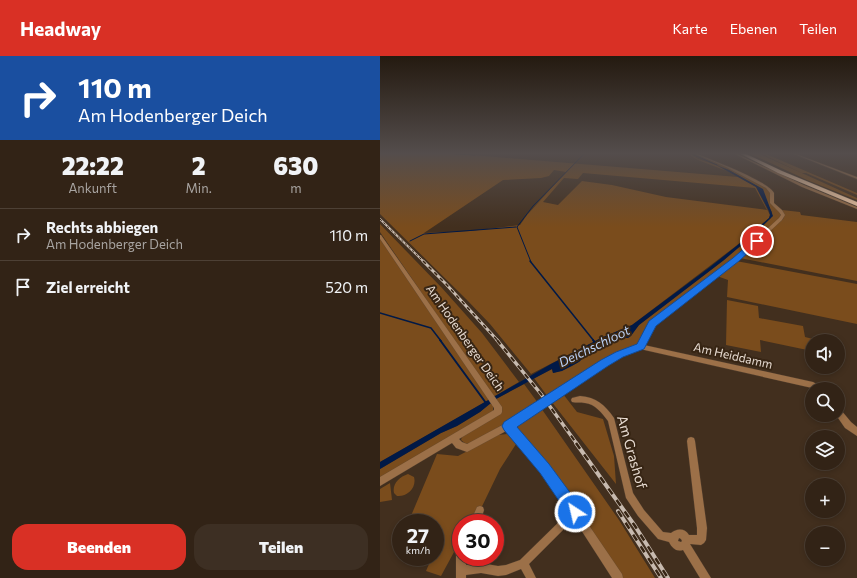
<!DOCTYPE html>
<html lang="de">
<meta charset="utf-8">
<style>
body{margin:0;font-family:Commissioner,sans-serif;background:#3d2f23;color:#f1f3f6;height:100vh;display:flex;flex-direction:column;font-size:15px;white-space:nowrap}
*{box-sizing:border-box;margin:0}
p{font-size:13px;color:#a8a4a1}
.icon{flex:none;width:22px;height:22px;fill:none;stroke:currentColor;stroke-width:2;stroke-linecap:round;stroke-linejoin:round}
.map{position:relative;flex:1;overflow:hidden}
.side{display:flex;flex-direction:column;background:#322316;width:380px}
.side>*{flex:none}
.hud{background:#1a4fa0;color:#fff;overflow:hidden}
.tools{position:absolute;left:425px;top:278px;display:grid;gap:8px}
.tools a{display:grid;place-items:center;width:40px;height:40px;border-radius:50%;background:#322316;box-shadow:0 2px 6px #0003,0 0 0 1px #4d4035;font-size:20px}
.speed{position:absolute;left:12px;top:458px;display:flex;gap:8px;font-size:20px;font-weight:700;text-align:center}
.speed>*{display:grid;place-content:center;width:52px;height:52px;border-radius:50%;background:#322316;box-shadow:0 2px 6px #0003,0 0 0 1px #4d4035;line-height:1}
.speed small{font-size:10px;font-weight:400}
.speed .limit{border:6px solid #d22;background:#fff;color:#111}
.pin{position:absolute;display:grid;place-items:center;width:34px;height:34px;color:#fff;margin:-17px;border:2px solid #fff;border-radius:50%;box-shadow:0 1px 4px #0007}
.me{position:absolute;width:44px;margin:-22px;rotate:325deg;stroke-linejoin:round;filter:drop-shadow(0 0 3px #0008)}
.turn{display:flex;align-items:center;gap:14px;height:84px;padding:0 12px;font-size:18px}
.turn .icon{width:52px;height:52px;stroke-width:2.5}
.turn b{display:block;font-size:28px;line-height:34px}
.eta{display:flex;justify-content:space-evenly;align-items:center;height:68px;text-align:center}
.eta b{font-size:24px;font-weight:800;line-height:28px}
.button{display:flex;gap:8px;margin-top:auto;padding:8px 12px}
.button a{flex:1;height:46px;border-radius:16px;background:#d93025;color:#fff;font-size:16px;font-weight:800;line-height:46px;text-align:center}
.button a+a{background:#3d2f23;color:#f1f3f6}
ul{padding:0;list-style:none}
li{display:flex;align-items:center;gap:12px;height:52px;padding:0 12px;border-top:1px solid #4d4035}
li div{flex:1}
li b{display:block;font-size:15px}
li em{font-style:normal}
header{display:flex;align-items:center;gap:24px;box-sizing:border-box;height:56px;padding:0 20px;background:#d93025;color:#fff}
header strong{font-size:19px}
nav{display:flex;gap:22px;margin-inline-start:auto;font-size:14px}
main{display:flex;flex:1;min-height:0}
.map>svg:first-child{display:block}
</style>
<header>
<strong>Headway</strong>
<nav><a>Karte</a><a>Ebenen</a><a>Teilen</a></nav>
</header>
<main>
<section class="side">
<div class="hud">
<div class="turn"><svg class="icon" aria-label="right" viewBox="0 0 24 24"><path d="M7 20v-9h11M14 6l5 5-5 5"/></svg><div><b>110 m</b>Am Hodenberger Deich</div></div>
</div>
<div class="eta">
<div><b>22:22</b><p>Ankunft</p></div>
<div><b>2</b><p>Min.</p></div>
<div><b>630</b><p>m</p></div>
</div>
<ul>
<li><svg class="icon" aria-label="right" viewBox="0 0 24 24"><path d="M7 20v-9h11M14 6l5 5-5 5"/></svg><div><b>Rechts abbiegen</b><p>Am Hodenberger Deich</p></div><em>110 m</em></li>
<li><svg class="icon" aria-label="arrive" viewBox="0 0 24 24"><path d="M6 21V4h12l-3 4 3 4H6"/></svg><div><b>Ziel erreicht</b></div><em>520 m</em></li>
</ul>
<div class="button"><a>Beenden</a><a>Teilen</a></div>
</section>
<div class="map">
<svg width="477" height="522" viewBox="0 0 477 522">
<rect width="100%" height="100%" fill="#422f1e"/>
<!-- green -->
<path fill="#7a4c1c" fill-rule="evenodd" d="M0 98H80L358 121C344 111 320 108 309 98H310L318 103 342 111 376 131 390 159 389 162 356 190 252 269 221 282 151 318 110 268 86 243 0 158ZM174 114 186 116 147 159 140 169 90 175 44 177 123 124 161 122 169 120ZM203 117 375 132 387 154 286 141 232 129 202 125 178 149 163 146 184 122 198 123Z
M313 98 343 109 388 133 390 137V145L400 156 401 160 400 162 356 202 271 266 261 285 256 290 168 341 154 322 172 313 173 317C185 314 201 308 206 296L239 281 248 282 259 269 344 204 391 162 392 156 377 130 349 114Z
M371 98H380L477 142V144L427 124Z
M382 98H386L477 137V139L426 117H422Z
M402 154 420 156 421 159 477 166V225L360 202 403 163 404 160Z
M0 168 62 232 102 277 139 326 113 341 0 176Z
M0 183 109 344 0 406Z
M356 205 477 228V268L347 241 348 224 337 220Z
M347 244 378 250 379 262 423 270 425 281 441 285H432V295L380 284 381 296 346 289Z
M144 328 158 347 94 386 86 388 81 384 82 381 122 355 116 343Z
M183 338 197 356 223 363 234 400 236 428 171 345Z
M110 347 112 349H113V355L0 423V413L61 377 77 370 100 356Z
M161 352 239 464 275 522H242L135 372V368Z
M127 378 138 385 120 413 94 467H81L80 497 74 496 61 520 46 515 52 501H55V467H28L57 398 78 400 118 379Z
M28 418 34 421C37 432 27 441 17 440L14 437C12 428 19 421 28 418Z
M10 427 12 444 0 446V433Z"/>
<!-- water -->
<path fill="#001947" d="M336 109 349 114 383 133 393 160 370 182 344 204 259 269 251 280 248 282 239 281 228 285 206 296 204 301 199 306 182 315 173 317 172 313 116 343 100 356 77 370 61 377 0 413V406L171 308 221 282 252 269 330 211 369 180 389 162 390 159 389 155 376 131Z"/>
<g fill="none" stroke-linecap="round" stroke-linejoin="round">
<!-- stream-far2 -->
<path stroke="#001947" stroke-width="1" d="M75 98 95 99
M312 98 337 109
M30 185 44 178 136 171
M151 206 137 171 153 150 204 98"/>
<!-- stream-far1 -->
<path stroke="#001947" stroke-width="1.5" d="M150 205 214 285
M0 257 51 272 61 285"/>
<!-- stream -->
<path stroke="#001947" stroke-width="2" d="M60 284 106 347
M213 284 215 287"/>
<!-- minor casing -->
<g stroke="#5d4b3b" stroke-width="0.5">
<path id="minor" d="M315 98H317C330 103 390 126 394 137 394 140 394 144 394 147L402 154 405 159 402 164 358 205 274 269 264 289 433 326 442 331 443 333H434L432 332 260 293 242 300 226 309 134 371 168 409 242 518 243 522H232L194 463 149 508 156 522H146L141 513 126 519 118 520 101 517 86 519V522H76V498L78 495 81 493V501H86V509L101 507 118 510 126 509 140 504 189 456 162 415 128 374 87 396 76 392 72 387 0 430V421L114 354V352L0 183V179H1L122 351V356L121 358 79 383 82 386 87 388 126 367 222 305 238 296 258 289 270 267 354 203 399 162 401 159 399 156 390 147V137L386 132 346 111Z
M355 98H357L424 129 477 151V153L422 131Z
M414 98H416L477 121V123Z
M200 340C216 341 225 349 234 362L253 437 264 454 283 476 291 477C297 472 305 472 309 479H317V472L307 385 308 382 311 381 314 382 315 385 327 472 326 484 324 487 321 489 310 488 331 522H320L303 494C296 496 292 492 289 486L278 483 258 460 246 442 228 365C222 357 215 348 205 347 200 346 196 347 192 346L191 344 192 342ZM299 482 301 483 302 485 301 486 298 485Z
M458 353 461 354 471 366 477 371V380L465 372 456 359H458Z
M100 450 103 451 104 454 100 467H90L97 451Z"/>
</g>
<!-- motorway casing -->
<g stroke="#5d4b3b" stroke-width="1">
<path id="motorway" d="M361 98H366L402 115 477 146V150L398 117Z"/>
</g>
<!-- minor -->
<use href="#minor" fill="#9c7048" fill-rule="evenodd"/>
<!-- motorway -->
<use href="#motorway" fill="#ffd4ae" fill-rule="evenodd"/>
<!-- rail-far3 casing -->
<g stroke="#c7baaf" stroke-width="2">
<path id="rail-far3" d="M0 163 44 206"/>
</g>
<!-- rail-far2 casing -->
<g stroke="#c7baaf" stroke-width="3">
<path id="rail-far2" d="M43 205 66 228 118 285"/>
</g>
<!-- rail-far1 casing -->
<g stroke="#c7baaf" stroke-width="3.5">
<path id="rail-far1" d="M117 284 161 338 197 388"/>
</g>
<!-- rail casing -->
<g stroke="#c7baaf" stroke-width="4">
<path id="rail" d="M196 387 255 470 288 522
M238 455 281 522"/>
</g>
<!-- rail-far3 -->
<use href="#rail-far3" stroke="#372514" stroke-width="1" stroke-dasharray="2.5" stroke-linecap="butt"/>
<!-- rail-far2 -->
<use href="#rail-far2" stroke="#372514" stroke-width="1.5" stroke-dasharray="4" stroke-linecap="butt"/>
<!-- rail-far1 -->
<use href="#rail-far1" stroke="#372514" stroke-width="2" stroke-dasharray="5.5" stroke-linecap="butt"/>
<!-- rail -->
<use href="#rail" stroke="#372514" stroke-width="2.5" stroke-dasharray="7" stroke-linecap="butt"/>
</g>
<!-- sky -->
<linearGradient id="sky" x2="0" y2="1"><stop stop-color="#241a10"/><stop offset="0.57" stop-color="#544d4c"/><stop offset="1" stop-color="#544d4c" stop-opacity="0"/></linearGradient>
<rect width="477" height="171" fill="url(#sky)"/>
<!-- route -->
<path fill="#1a73e8" stroke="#114b97" d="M375 183 381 185 359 205 276 270 264 293 243 301 228 310 137 371 169 408 200 450 202 456 200 461 195 463 190 461 160 417 124 374 122 370 124 366 221 304 236 296 257 288 269 265 353 202Z"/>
<g text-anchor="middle" stroke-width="4" stroke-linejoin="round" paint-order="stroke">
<!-- street labels -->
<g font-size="12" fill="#e8dcd2" stroke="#372514">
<text transform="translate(85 282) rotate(55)" y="4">Am Hodenberger Deich</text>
<text transform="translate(353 300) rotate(13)" y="4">Am Heiddamm</text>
</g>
<!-- water labels -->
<g font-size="13" font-style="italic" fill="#bbd2f7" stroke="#372514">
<text transform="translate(214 290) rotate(-26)" y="5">Deichschloot</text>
</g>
<!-- near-street labels -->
<g font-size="14" fill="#e8dcd2" stroke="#372514">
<text transform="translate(252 396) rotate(74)" y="5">Am Grashof</text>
</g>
</g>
</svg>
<div class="tools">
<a><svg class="icon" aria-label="sound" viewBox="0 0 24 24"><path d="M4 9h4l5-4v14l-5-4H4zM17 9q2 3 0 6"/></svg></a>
<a><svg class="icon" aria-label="search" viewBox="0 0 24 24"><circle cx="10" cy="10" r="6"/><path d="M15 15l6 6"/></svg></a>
<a><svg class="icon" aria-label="layers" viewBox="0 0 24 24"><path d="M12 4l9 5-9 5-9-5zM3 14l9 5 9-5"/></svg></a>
<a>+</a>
<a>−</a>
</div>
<div class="speed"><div>27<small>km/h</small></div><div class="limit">30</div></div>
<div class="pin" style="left:377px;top:185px;background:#d93025"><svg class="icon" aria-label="arrive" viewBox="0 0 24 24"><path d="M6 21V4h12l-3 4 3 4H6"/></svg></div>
<svg class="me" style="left:195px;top:456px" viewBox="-20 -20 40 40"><circle r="17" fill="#1a73e8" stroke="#fff" stroke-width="3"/><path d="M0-11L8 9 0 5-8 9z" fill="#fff"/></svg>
</div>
</main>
